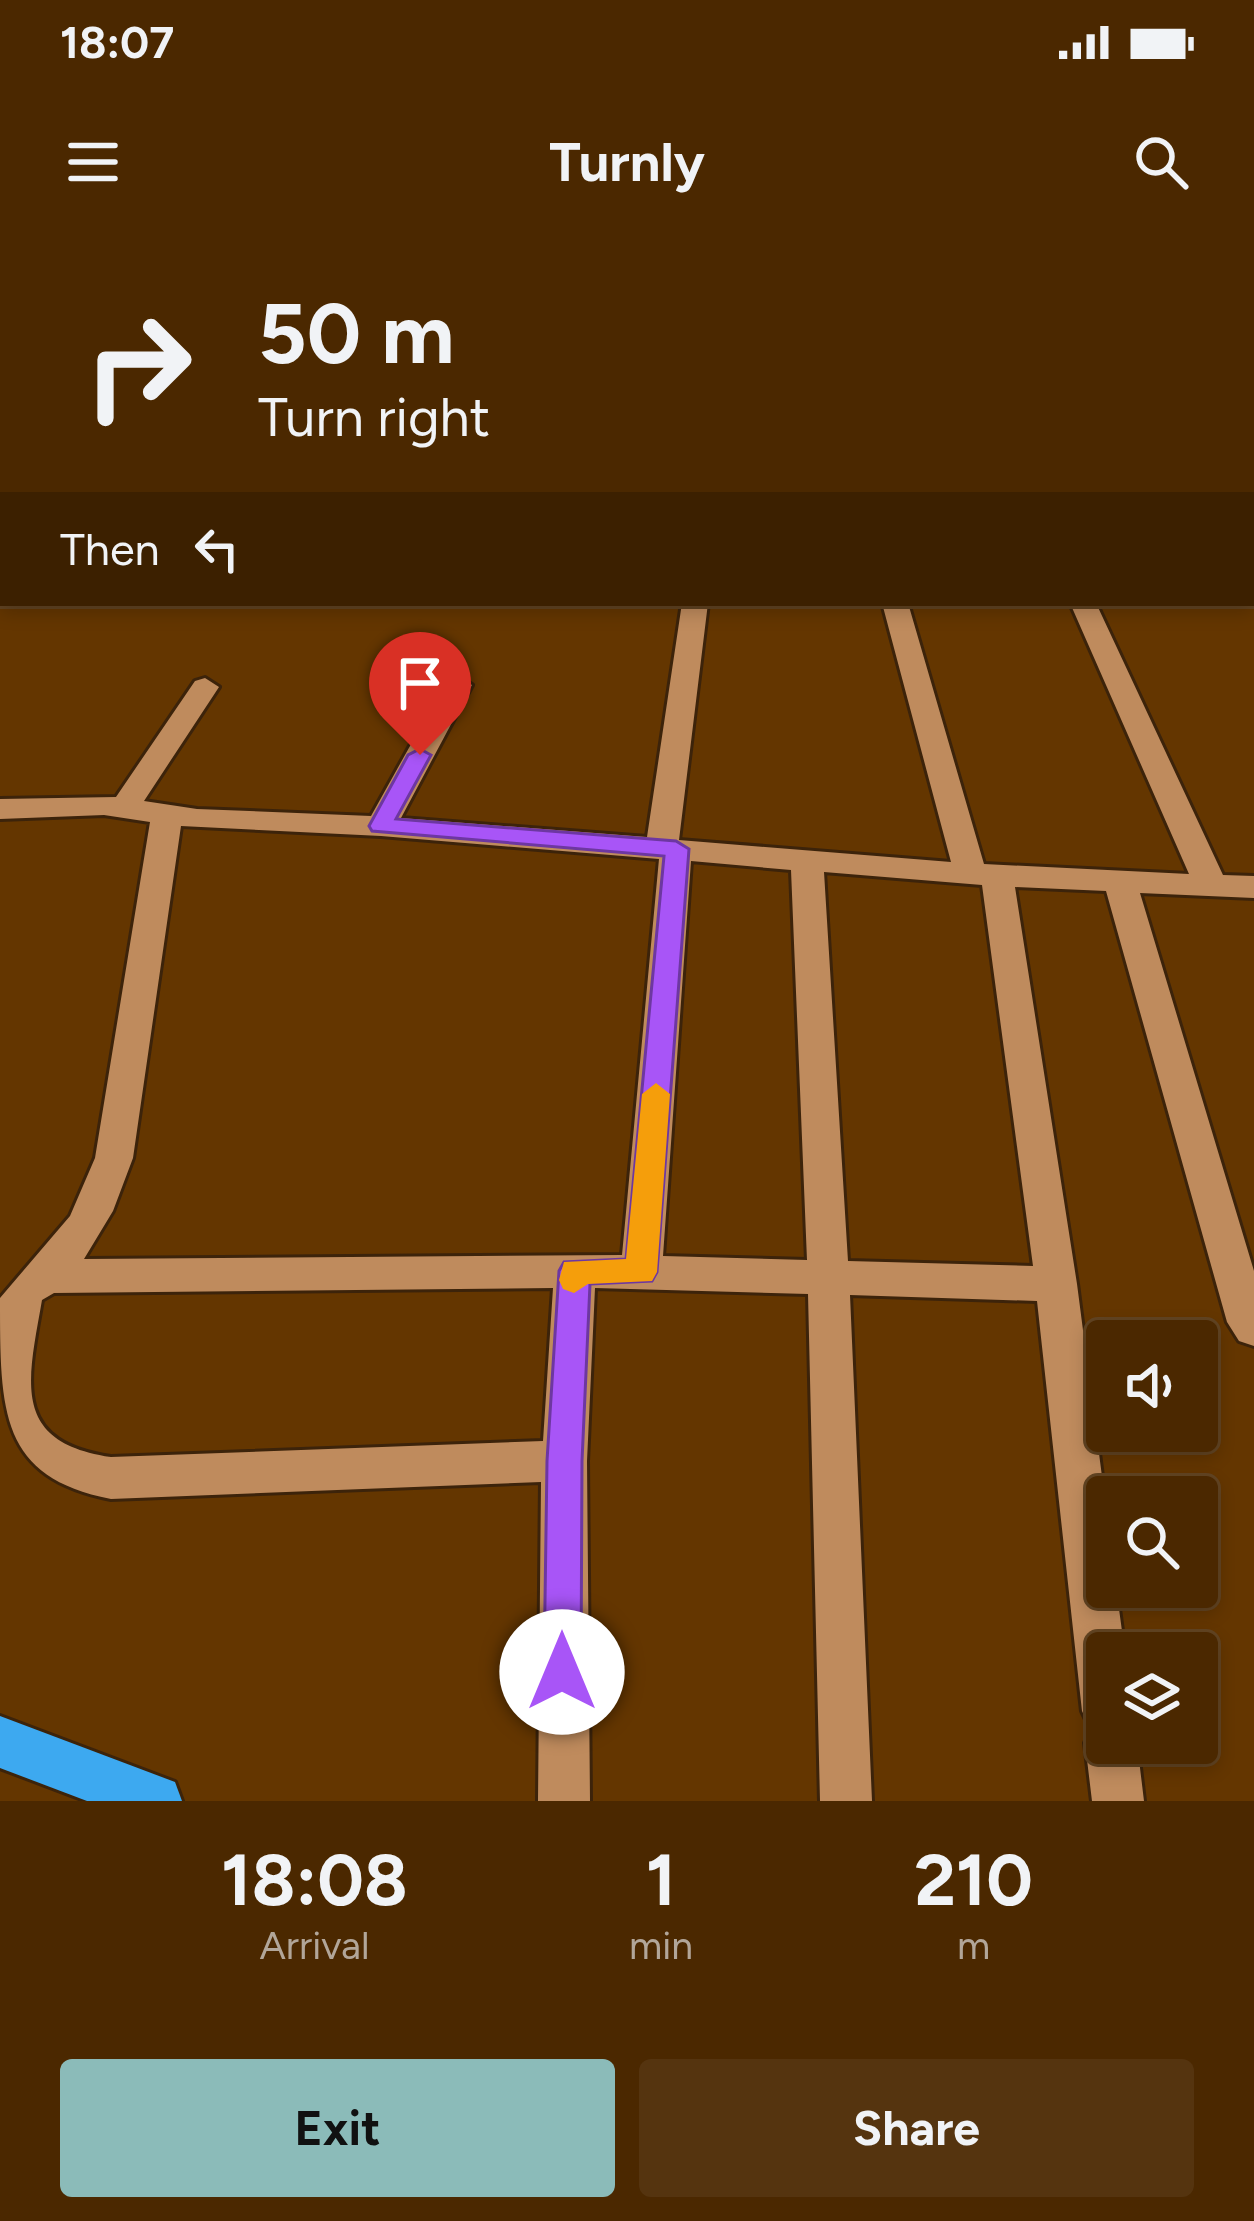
<!DOCTYPE html>
<style>
body{margin:0;font-family:Figtree,sans-serif;background:#55340f;color:#f1f3f6;height:100vh;display:flex;flex-direction:column;font-size:45px;white-space:nowrap}
*{box-sizing:border-box;margin:0}
p{font-size:39px;color:#b2a699}
.icon{flex:none;width:66px;height:66px;fill:none;stroke:currentColor;stroke-width:2;stroke-linecap:round;stroke-linejoin:round}
.map{position:relative;height:1561px;overflow:hidden}
.drawer{display:flex;flex-direction:column;background:#4b2800;flex:1}
.drawer>*{flex:none}
.banner{position:absolute;left:0px;top:0px;width:1254px;height:366px;box-shadow:0 6px 18px #0003,0 0 0 3px #624422;background:#4b2800;color:#f1f3f6;overflow:hidden}
.controls{position:absolute;left:1086px;top:1080px;display:grid;gap:24px}
.controls a{display:grid;place-items:center;width:132px;height:132px;border-radius:12px;background:#4b2800;box-shadow:0 6px 18px #0003,0 0 0 3px #624422;font-size:60px}
.pin{position:absolute;display:grid;place-items:center;width:102px;height:102px;color:#fff;margin:-123px -51px;border-radius:50% 50% 50% 0;rotate:-45deg;box-shadow:0 0 12px #0007}
.pin .icon{rotate:45deg}
.me{position:absolute;width:132px;margin:-66px;rotate:0deg;stroke-linejoin:round;filter:drop-shadow(0 0 9px #0008)}
.turn{display:flex;align-items:center;gap:42px;height:252px;padding:0 60px;font-size:54px}
.turn .icon{width:156px;height:156px;stroke-width:2.5}
.turn b{display:block;font-size:84px;line-height:102px}
.then{display:flex;align-items:center;height:114px;padding:0 60px;background:#0003;gap:24px;font-size:45px}
.eta{display:flex;justify-content:space-evenly;align-items:center;height:204px;text-align:center}
.eta b{font-size:72px;font-weight:700;line-height:84px}
.cta{display:flex;gap:24px;margin-top:auto;padding:24px 60px}
.cta a{flex:1;height:138px;border-radius:12px;background:#8bbbb9;color:#111;font-size:48px;font-weight:700;line-height:138px;text-align:center}
.cta a+a{background:#55340f;color:#f1f3f6}
.status{display:flex;justify-content:space-between;align-items:center;height:84px;padding:0 60px;background:#4b2800;direction:ltr}
.status svg{height:33px;fill:currentColor}
header{display:flex;justify-content:space-between;align-items:center;height:156px;padding:0 60px;background:#4b2800;font-size:54px;font-weight:700}
.map>svg:first-child{display:block}
</style>
<div class="status"><b>18:07</b><svg viewBox="0 0 49 12"><path d="M0 12V9h3v3zM5 12V6h3v6zM10 12V3h3v9zM15 12V0h3v12zM26 1h20v11H26zM47 4h2v5h-2z"/></svg></div>
<header><svg class="icon" aria-label="menu" viewBox="0 0 24 24"><path d="M4 6h16M4 12h16M4 18h16"/></svg>Turnly<svg class="icon" aria-label="search" viewBox="0 0 24 24"><circle cx="10" cy="10" r="6"/><path d="M15 15l6 6"/></svg></header>
<div class="map">
<svg width="1254" height="1561" viewBox="0 0 1254 1561">
<rect width="100%" height="100%" fill="#643600"/>
<g fill="none" stroke-linecap="round" stroke-linejoin="round">
<!-- minor casing -->
<g stroke="#3c230a" stroke-width="6">
<path id="minor" d="M9 0H30L7 3Z
M675 0H697L673 3Z
M844 0H878L880 3H847Z
M1251 49H1254V61H1251Z
M0 137 3 138V152L0 151Z
M1251 229H1254V243H1251Z
M1251 280 1254 281V300L1251 299Z
M682 363H708L679 600 951 622 882 363H908L984 624 1189 634 1070 363H1096L1223 635 1254 636V658L1140 653 1254 1031V1106L1239 1101 1227 1082 1106 651 1015 647 1077 1044 1107 1275V1347H1116L1125 1413H1107V1503H1137L1144 1561H1092L1085 1503 1091 1490 1082 1471 1037 1061 850 1055 872 1561H820L808 1054 595 1048 587 1221 590 1561H538L541 1242 111 1259C0 1237 0 1173 0 1058L70 976 95 918 150 582 104 575 0 579V559L116 557 195 441 205 438 219 447 144 561 197 569 371 576 444 445 458 436 472 445 401 578 647 597ZM181 586 381 596 659 619 622 1015 84 1019 113 971 133 918ZM691 621 791 630 807 1020 663 1016ZM824 632 982 645 1033 1026 848 1021ZM553 1048 543 1201 111 1217C10 1202 28 1141 42 1060L54 1053Z"/>
</g>
<!-- major casing -->
<g stroke="#3c230a" stroke-width="6">
<path id="major" d="M265 0H288L263 3Z
M302 0H325L300 3Z
M3 167V181L0 182V168Z"/>
</g>
<!-- highway casing -->
<g stroke="#3c230a" stroke-width="6">
<path id="highway" d="M0 1476 175 1542 182 1561H87L0 1528Z"/>
</g>
<!-- minor -->
<use href="#minor" fill="#bf8b5d" fill-rule="evenodd"/>
<!-- major -->
<use href="#major" fill="#719db5" fill-rule="evenodd"/>
<!-- highway -->
<use href="#highway" fill="#3da9f0" fill-rule="evenodd"/>
</g>
<!-- route -->
<path fill="#a855f7" stroke="#6d37a1" stroke-width="3" d="M420 509 431 515 396 579 676 601 689 609 657 1032 652 1041 590 1044 582 1221 581 1432 576 1445 562 1451 549 1445 544 1432 547 1221 559 1031 564 1022 626 1019 664 616 372 591 369 586 408 515Z"/>
<!-- slow -->
<path fill="#f59e0b" d="M656 843 670 854 657 1032 652 1041 588 1044 574 1053 563 1049 559 1040 564 1022 626 1019 642 854Z"/>
</svg>
<div class="controls">
<a><svg class="icon" aria-label="sound" viewBox="0 0 24 24"><path d="M4 9h4l5-4v14l-5-4H4zM17 9q2 3 0 6"/></svg></a>
<a><svg class="icon" aria-label="search" viewBox="0 0 24 24"><circle cx="10" cy="10" r="6"/><path d="M15 15l6 6"/></svg></a>
<a><svg class="icon" aria-label="layers" viewBox="0 0 24 24"><path d="M12 4l9 5-9 5-9-5zM3 14l9 5 9-5"/></svg></a>
</div>
<div class="pin" style="left:420px;top:515px;background:#d93025"><svg class="icon" aria-label="arrive" viewBox="0 0 24 24"><path d="M6 21V4h12l-3 4 3 4H6"/></svg></div>
<svg class="me" style="left:562px;top:1432px" viewBox="-20 -20 40 40"><circle r="19" fill="#fff"/><path d="M0-13L10 11 0 6-10 11z" fill="#a855f7"/></svg>
<div class="banner">
<div class="turn"><svg class="icon" aria-label="right" viewBox="0 0 24 24"><path d="M7 20v-9h11M14 6l5 5-5 5"/></svg><div><b>50 m</b>Turn right</div></div>
<div class="then">Then<svg class="icon" aria-label="left" viewBox="0 0 24 24"><path d="M17 20v-9H6M10 6l-5 5 5 5"/></svg></div>
</div>
</div>
<section class="drawer">
<div class="eta">
<div><b>18:08</b><p>Arrival</p></div>
<div><b>1</b><p>min</p></div>
<div><b>210</b><p>m</p></div>
</div>
<div class="cta"><a>Exit</a><a>Share</a></div>
</section>
